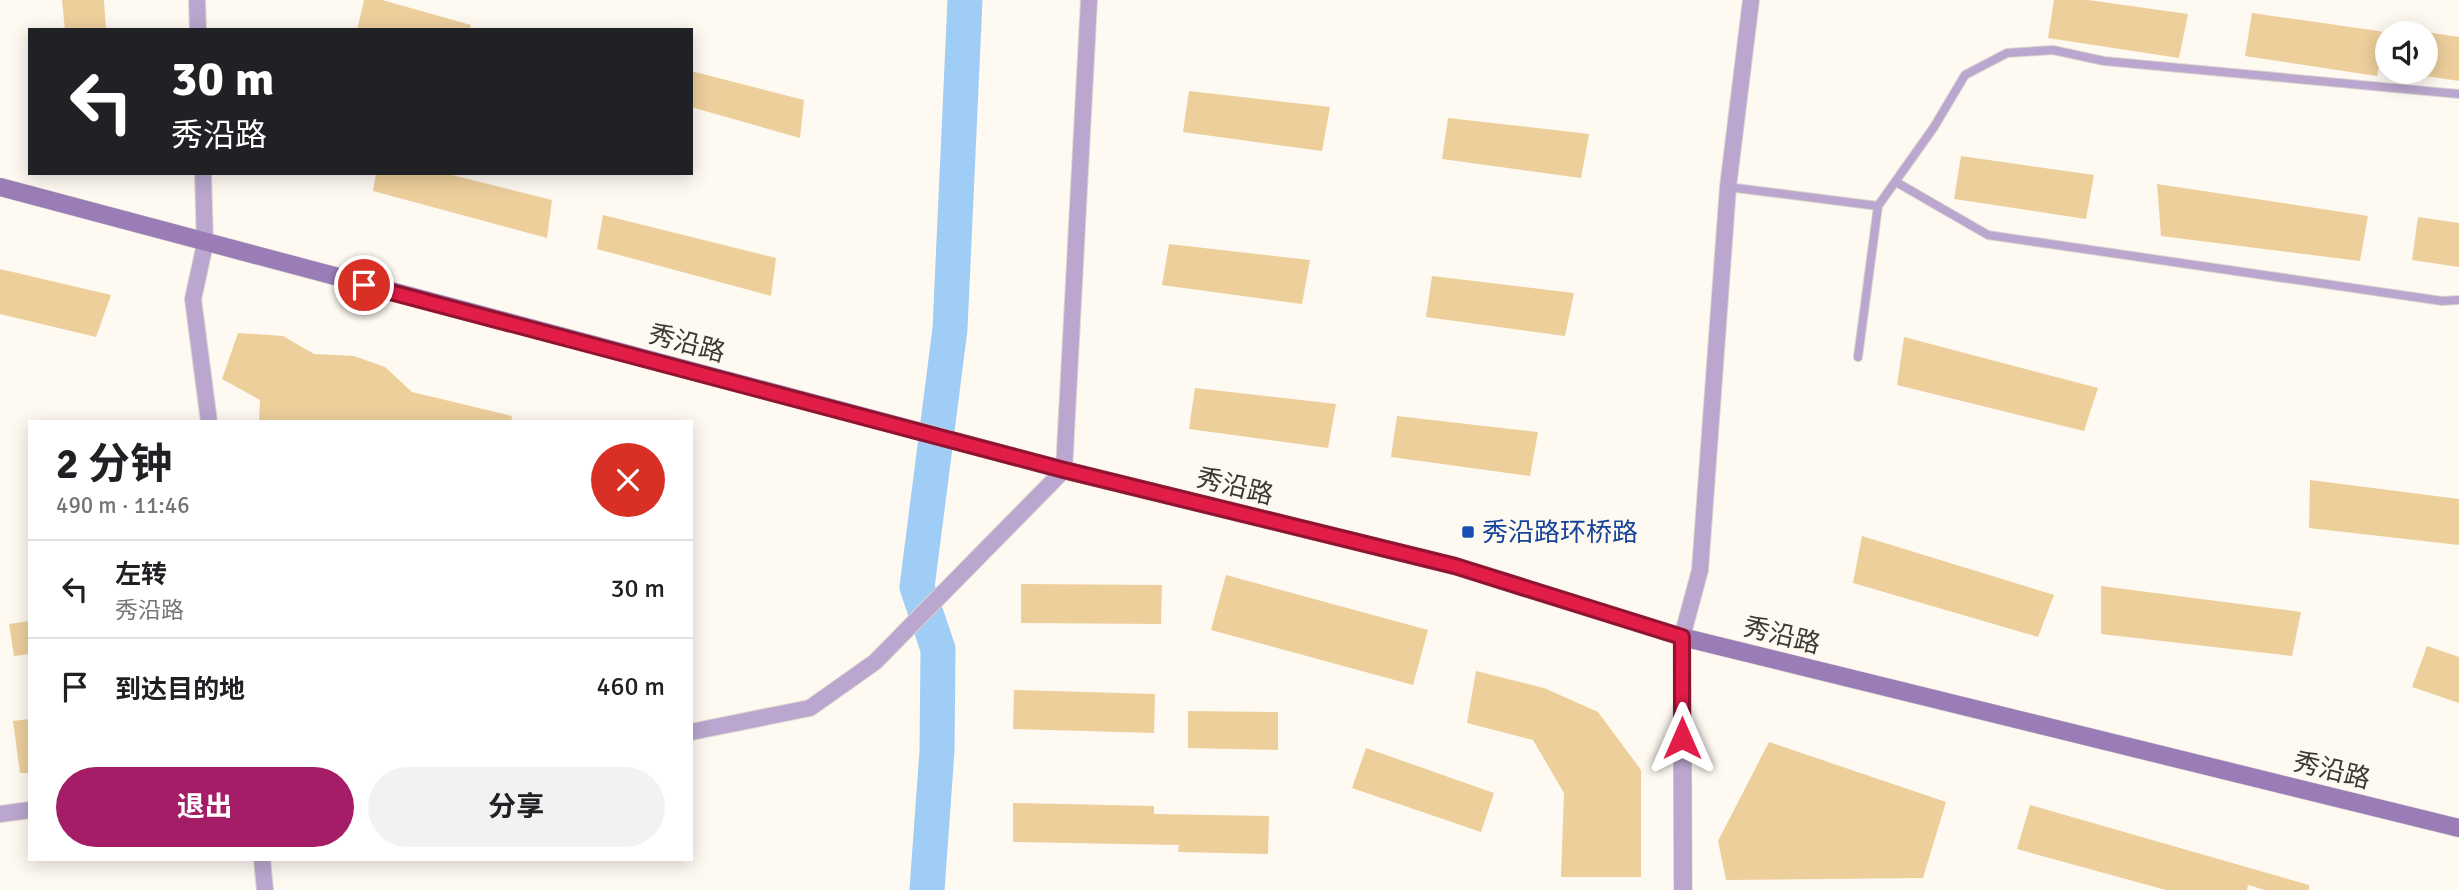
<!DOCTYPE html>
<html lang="zh">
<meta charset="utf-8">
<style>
body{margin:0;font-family:Signika,"Noto Sans SC",sans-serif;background:#f2f2f2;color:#202124;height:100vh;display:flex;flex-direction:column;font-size:26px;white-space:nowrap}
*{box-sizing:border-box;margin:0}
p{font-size:23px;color:#757577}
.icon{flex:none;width:38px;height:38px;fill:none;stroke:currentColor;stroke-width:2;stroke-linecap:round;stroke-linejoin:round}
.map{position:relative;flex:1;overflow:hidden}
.panel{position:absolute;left:28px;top:420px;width:665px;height:441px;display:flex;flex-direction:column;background:#fff;border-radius:0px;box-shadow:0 4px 18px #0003}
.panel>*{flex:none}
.hud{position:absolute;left:28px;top:28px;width:665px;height:147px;border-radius:0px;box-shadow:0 4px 18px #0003;background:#202124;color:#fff;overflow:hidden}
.tools{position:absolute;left:2375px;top:21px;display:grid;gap:14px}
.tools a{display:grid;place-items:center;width:63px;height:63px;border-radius:50%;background:#fff;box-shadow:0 4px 18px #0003;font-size:35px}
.pin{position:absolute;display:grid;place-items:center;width:60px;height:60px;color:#fff;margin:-30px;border:4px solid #fff;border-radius:50%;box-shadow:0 2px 7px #0007}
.me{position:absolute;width:77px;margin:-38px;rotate:0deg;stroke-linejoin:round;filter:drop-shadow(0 0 5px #0008)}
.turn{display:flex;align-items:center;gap:24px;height:147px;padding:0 28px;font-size:32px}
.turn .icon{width:91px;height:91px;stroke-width:2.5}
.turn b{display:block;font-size:49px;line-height:60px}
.round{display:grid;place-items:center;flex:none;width:74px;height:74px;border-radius:37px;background:#f2f2f2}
.summary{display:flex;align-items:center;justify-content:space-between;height:119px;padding:0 28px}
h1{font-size:42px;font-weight:700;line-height:52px}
.cta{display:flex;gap:14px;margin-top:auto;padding:14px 28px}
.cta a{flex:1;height:80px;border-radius:42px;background:#a51d67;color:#fff;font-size:28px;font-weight:700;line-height:80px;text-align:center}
.cta a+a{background:#f2f2f2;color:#202124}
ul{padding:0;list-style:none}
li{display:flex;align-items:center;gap:21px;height:98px;padding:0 28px;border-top:2px solid #e0e0e0}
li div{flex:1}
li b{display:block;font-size:26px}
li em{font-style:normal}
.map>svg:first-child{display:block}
</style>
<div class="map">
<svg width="2459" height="890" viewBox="0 0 2459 890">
<rect width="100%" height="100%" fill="#fef9f1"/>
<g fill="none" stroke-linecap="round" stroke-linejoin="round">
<!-- river -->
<path stroke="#a0cdf5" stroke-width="35" d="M927 890 937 751 938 649 917 587 950 329 965 0"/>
</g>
<!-- building -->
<path fill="#edcf9c" d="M62 0H104L106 30H65Z
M364 0H382L471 25 470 30H357Z
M2054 0H2088L2188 14 2179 58 2048 38Z
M2252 13 2385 32 2377 76 2245 56Z
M2426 32 2459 37V81L2426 76Z
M691 71 804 100 800 138 691 107Z
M1189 91 1330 107 1322 151 1183 132Z
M1448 118 1589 134 1581 178 1442 159Z
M1961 156 2094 175 2086 219 1954 199Z
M376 173H444L552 200 547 238 373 191Z
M2157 184 2368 216 2360 261 2161 236Z
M603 215 776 258 771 296 597 249Z
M2418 217 2459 223V267L2412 260Z
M1169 244 1310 260 1302 304 1162 285Z
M0 269 111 295 96 337 0 314Z
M1432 276 1574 293 1565 336 1426 317Z
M238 333 283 336 314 354 354 356 385 367 412 392 512 416 511 422 259 420 260 400 222 379Z
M1904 337 2098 388 2084 431 1897 385Z
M1195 388 1336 404 1328 448 1189 429Z
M1397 416 1538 432 1530 476 1391 457Z
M2310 480 2459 499V545L2309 528Z
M1862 536 2054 595 2038 637 1853 583Z
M1226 575 1428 630 1413 685 1211 630Z
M1021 584 1162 585 1161 624 1021 623Z
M2101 586 2301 612 2292 656 2101 634Z
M30 621V654L14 656 9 624Z
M2427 646 2459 657V703L2412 687Z
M1476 671 1544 688 1598 712 1641 770V877H1561L1564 793 1533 740 1467 723Z
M1014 690 1155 694 1154 733 1013 729Z
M1188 711 1278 712V750L1188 748Z
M30 719V773H20L13 721Z
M1769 742 1946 802 1923 878 1726 880 1718 841Z
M1366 748 1494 793 1481 832 1352 788Z
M1013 803 1154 806V814L1269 816 1268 854 1178 852 1179 845 1013 842Z
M2030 805 2309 885V890H2265L2248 885 2247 890H2166L2017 849Z"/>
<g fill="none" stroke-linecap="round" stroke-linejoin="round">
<!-- service casing -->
<g stroke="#dbd6ce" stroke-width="10">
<path id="service" d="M1896 182 1988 235 2442 301 2459 300
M1728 187 1878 206
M1858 357 1878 206 1934 127 1965 75 2007 53 2053 50 2104 61 2459 94"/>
</g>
<!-- minor casing -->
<g stroke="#dbd6ce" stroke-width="18">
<path id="minor" d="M197 0 198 30
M203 173 205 244 193 299 209 422
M1682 637 1700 570 1728 187 1751 0
M691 732 810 708 875 662 1064 470 1089 0
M0 814 30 810
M262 859 265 890"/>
</g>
<!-- tertiary casing -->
<g stroke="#dbd6ce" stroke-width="19">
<path id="tertiary" d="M1682 637 1683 890"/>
</g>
<!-- secondary casing -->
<g stroke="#dbd6ce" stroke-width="19">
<path id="secondary" d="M0 187 1064 470 1455 566 1682 637 2459 828"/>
</g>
<!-- service -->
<use href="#service" stroke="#baa6ce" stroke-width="8"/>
<!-- minor -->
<use href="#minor" stroke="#baa6ce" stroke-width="16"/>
<!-- tertiary -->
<use href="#tertiary" stroke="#baa6ce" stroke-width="18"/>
<!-- secondary -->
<use href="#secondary" stroke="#9a7db7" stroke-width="18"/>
</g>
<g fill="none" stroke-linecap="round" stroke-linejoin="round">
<!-- route casing -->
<g stroke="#92132f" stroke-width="18">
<path id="route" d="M364 285 1064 470 1455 566 1682 637V738"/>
</g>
<!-- route -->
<use href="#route" stroke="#e11d48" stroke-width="12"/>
</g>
<!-- markers -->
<rect fill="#1a4fb4" stroke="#fef9f1" stroke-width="2.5" x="1461" y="525" width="14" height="14" rx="3.5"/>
<g text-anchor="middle" stroke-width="6" stroke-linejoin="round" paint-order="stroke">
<!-- street labels -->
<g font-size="26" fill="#3d3830" stroke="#fef9f1">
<text transform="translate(687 343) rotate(15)" y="9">秀沿路</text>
<text transform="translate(1235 486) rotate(14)" y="9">秀沿路</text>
<text transform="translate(1782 635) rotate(14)" y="9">秀沿路</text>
<text transform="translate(2332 770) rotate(14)" y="9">秀沿路</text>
</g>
<!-- transit labels -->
<g font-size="26" fill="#164399" stroke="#fef9f1" text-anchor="start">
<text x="1482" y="541">秀沿路环桥路</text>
</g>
</g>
</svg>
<div class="tools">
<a><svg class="icon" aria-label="sound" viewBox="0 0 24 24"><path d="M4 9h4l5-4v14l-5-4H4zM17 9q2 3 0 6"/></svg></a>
</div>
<div class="pin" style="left:364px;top:285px;background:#d93025"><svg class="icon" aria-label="arrive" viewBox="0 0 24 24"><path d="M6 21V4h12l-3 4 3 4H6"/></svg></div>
<svg class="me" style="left:1682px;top:738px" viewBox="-20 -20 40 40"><path d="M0-17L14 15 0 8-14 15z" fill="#e11d48" stroke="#fff" stroke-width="4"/></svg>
<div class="hud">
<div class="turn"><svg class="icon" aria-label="left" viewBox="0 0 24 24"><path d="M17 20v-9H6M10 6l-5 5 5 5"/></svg><div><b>30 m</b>秀沿路</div></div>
</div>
<section class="panel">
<div class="summary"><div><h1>2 分钟</h1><p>490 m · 11:46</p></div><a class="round" style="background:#d93025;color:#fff"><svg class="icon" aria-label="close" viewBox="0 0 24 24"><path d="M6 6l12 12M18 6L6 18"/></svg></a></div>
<ul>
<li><svg class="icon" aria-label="left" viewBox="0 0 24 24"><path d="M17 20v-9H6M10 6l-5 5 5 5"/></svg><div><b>左转</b><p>秀沿路</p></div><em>30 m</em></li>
<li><svg class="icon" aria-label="arrive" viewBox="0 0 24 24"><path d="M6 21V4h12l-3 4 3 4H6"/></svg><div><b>到达目的地</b></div><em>460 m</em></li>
</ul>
<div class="cta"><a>退出</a><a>分享</a></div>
</section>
</div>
